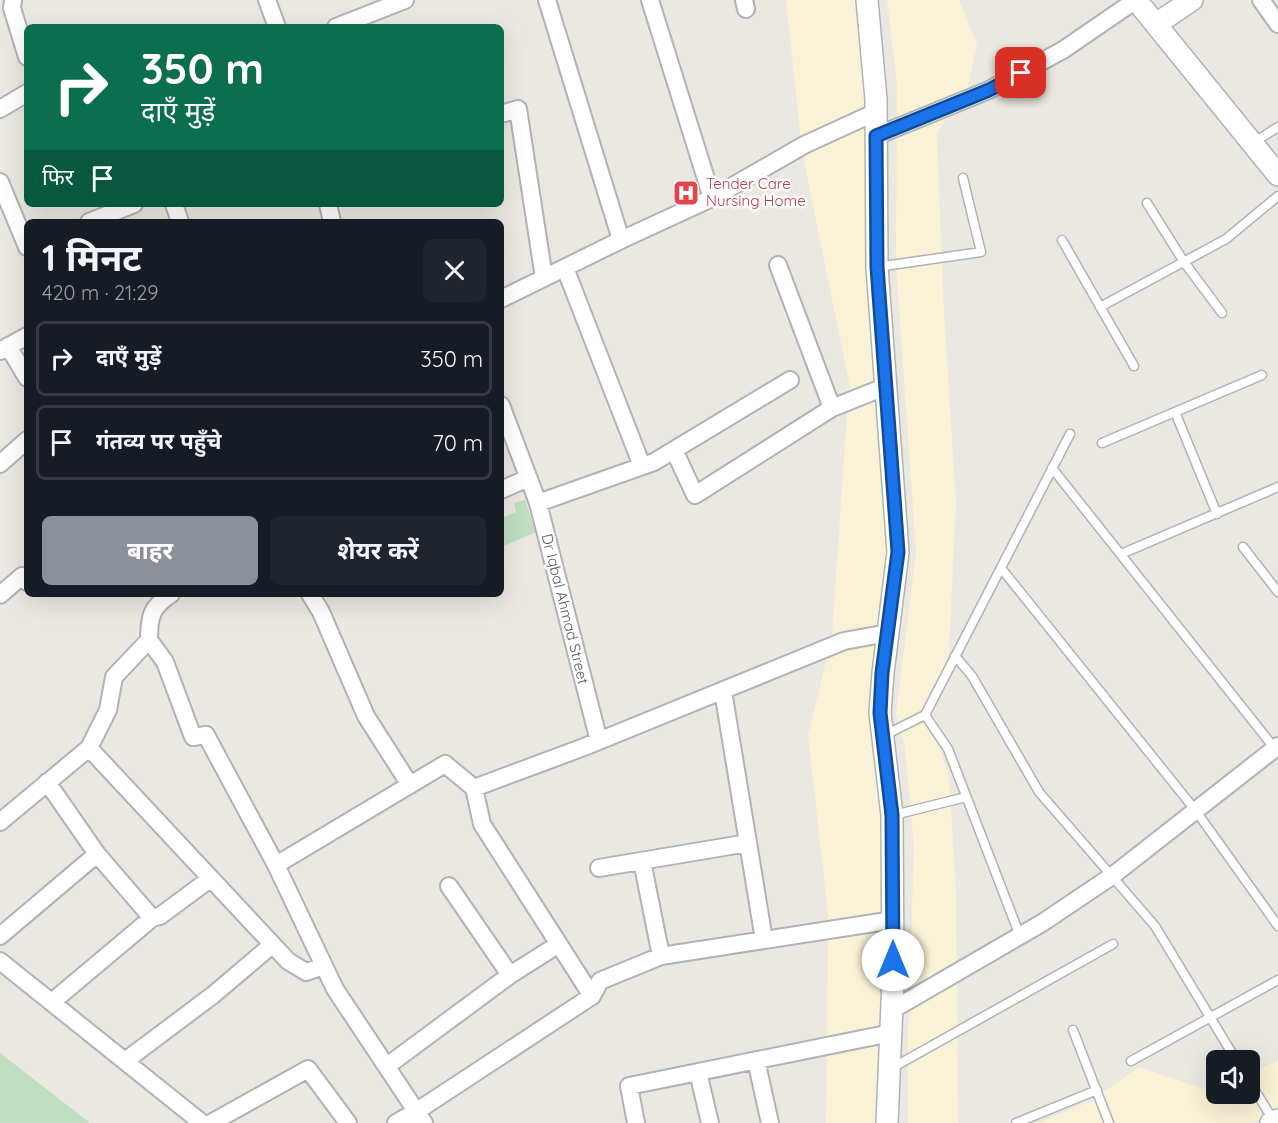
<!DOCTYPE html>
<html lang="hi">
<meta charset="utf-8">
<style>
body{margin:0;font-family:Quicksand,"Noto Sans Devanagari",sans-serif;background:#20242c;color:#f1f3f6;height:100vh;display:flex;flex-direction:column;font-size:22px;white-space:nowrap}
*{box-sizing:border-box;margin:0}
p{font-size:20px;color:#9ea1a6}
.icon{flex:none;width:33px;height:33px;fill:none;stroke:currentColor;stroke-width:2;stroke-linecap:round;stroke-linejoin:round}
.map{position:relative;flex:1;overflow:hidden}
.drawer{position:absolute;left:24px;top:219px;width:480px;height:378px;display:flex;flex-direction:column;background:#171b24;border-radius:9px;box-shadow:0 6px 24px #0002}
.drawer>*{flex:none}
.banner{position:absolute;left:24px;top:24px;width:480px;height:183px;border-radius:9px;box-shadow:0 6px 24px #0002;background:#0b6e4f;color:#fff;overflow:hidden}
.controls{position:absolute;left:1206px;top:1050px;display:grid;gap:12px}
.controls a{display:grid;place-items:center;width:54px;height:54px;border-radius:9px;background:#171b24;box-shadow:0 6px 24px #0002;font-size:30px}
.pin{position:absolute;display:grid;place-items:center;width:51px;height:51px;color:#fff;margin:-26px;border-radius:12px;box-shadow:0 3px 9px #0006}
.me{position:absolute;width:66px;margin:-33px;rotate:0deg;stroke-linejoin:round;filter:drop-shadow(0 0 4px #0008)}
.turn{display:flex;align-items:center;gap:21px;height:126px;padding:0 18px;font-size:27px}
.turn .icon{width:78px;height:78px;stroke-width:2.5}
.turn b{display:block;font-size:42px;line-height:51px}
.then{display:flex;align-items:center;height:57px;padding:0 18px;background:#0003;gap:12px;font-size:22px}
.round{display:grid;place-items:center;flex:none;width:63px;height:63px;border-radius:9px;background:#20242c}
.overview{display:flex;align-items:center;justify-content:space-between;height:102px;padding:0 18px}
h1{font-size:36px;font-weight:700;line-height:45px}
.action{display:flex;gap:12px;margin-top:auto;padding:12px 18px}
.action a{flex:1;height:69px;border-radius:9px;background:#8c9099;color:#fff;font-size:24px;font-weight:700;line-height:69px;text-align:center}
.action a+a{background:#20242c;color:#f1f3f6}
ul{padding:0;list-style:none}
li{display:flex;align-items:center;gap:18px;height:75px;margin:0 12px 9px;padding:0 6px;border:3px solid #363941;border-radius:9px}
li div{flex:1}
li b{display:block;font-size:22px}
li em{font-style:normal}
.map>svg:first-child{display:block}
</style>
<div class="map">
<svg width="1278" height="1123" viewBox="0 0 1278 1123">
<rect width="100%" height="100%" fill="#eae8e0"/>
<!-- commercial -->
<path fill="#f9f2d6" d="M786 0H861L888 430 889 816 884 1123H826L828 915 808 735 832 636 849 383 802 151Z
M887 0H959L977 44 967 90 937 133 943 295 956 504 949 652 928 713 949 776 956 890 958 1123H908V1037L914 847 905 748 896 714 916 552 896 264 897 86Z
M1278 1061V1113L1251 1123H1038L1091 1101 1139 1067 1204 1089 1216 1085V1094H1250V1072Z"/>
<!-- green -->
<path fill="#bfdfc0" d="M525 500 536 532 501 547V508L504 517 516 512 514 503Z
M0 1053 90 1123H0Z"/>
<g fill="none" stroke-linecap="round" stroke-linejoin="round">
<!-- service casing -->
<g stroke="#b1b2b6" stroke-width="11">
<path id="service" d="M1253 143 1278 127
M1147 203 1184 262 1222 313
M1062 240 1134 366
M877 267 981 252 963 178
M1100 307 1226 239 1278 196
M1175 412 1217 514
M1102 443 1262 375
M1052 468 1276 750
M1243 547 1278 592
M1121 554 1278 487
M1001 568 1196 811 1278 926
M955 656 972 676 1039 792 1155 926 1236 1060
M925 715 948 749 1020 936
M883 736 925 715 1070 434
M894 815 966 797
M1073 1030 1109 1123
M1131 1061 1278 980
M892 1068 1113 944
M1250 1082 1273 1120
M1016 1123 1097 1090"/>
</g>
<!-- minor casing -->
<g stroke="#b1b2b6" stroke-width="20">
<path id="minor" d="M13 0 12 8 27 57
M267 0 277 27
M547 0 621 240
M650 0 712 198
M744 0 746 9
M1261 0 1278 24
M336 27 405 0
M0 109 27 93
M501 114 518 109 544 278
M876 136 989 90 1063 50 1136 0
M0 182 27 247
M174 204 180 222
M328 204 332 222
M89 222 134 204
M565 268 642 466
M501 299 621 240 712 198 804 145 876 112
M8 346 27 378
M0 351 27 336
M501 405 538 503 599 741
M832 408 887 386
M674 450 695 495 832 408 778 265
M0 464 27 440
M501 490 528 478
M538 503 654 462 790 380
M310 594 321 612 366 716 410 785
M0 595 22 576 27 582
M149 640 165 662 193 737 206 735 276 865 335 989 424 1123
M723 691 764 940
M89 748 288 961 306 972 324 966
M47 782 97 854 152 918 160 916 210 879
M474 788 584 747 844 641 888 633
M0 822 89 748 108 710 114 677 149 640C149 617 151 607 171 594
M642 861 661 956
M276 865 445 764 474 788 482 824 592 996
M599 868 748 843
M0 936 97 854
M0 961 202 1123
M510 975 559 944
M52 1002 152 918
M892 1010 1042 923 1112 876 1278 746
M756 1060 770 1123
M125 1061 213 995 272 945
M387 1066 510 975 449 886
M698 1072 710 1123
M211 1123 308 1069 348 1123
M396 1123 417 1111 592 996 600 981 661 956 893 920
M636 1123 629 1086 891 1033"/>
</g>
<!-- tertiary casing -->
<g stroke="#b1b2b6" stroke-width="24">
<path id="tertiary" d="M867 0 876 99 877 267 898 552 883 673 880 713 892 815 893 980 887 1123
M1136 0 1278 175
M1156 24 1192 0
M1271 1123 1278 1120"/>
</g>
<!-- service -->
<use href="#service" stroke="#fff" stroke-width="8"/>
<!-- minor -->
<use href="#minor" stroke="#fff" stroke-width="16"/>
<!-- tertiary -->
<use href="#tertiary" stroke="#fff" stroke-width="21"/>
</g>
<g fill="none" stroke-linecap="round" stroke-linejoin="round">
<!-- route casing -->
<g stroke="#114b97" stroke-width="15">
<path id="route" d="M893 960 892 815 880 713 882 673 898 552 877 267 876 136 989 90 1021 73"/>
</g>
<!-- route -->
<use href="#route" stroke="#1a73e8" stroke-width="10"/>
</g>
<!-- icons -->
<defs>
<g id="hospital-square" transform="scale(1.35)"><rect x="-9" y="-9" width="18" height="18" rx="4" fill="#e0444e" stroke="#fff"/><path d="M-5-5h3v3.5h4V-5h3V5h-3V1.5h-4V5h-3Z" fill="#fff"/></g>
</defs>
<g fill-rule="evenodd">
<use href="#hospital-square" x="686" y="193"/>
</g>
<g text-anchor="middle" stroke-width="5" stroke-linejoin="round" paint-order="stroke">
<!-- health labels -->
<g font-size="15" fill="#be3a42" stroke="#fff" text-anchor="start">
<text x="706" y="189">Tender Care<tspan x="706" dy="17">Nursing Home</tspan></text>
</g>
<!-- street labels -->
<g font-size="15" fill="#595b5f" stroke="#fff">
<text transform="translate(565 609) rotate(76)" y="5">Dr Iqbal Ahmad Street</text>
</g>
</g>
</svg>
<div class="controls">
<a><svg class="icon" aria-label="sound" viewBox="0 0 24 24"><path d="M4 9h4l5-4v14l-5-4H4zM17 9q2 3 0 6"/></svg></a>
</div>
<div class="pin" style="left:1021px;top:73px;background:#d93025"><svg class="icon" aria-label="arrive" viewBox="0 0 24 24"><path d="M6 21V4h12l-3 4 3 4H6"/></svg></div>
<svg class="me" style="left:893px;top:960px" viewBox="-20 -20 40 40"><circle r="19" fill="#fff"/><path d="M0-13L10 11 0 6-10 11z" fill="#1a73e8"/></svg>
<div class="banner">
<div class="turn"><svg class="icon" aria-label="right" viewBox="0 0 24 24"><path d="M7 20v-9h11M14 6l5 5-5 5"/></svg><div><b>350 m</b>दाएँ मुड़ें</div></div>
<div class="then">फिर<svg class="icon" aria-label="arrive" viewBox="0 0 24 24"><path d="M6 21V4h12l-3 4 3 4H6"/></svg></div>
</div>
<section class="drawer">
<div class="overview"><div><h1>1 मिनट</h1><p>420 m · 21:29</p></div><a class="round"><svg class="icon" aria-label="close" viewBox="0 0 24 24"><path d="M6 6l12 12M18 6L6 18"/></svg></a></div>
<ul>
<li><svg class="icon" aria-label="right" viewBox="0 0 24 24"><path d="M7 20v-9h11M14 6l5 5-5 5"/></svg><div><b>दाएँ मुड़ें</b></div><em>350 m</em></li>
<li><svg class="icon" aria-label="arrive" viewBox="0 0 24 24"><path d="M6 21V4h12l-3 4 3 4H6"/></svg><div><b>गंतव्य पर पहुँचे</b></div><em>70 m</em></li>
</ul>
<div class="action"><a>बाहर</a><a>शेयर करें</a></div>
</section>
</div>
